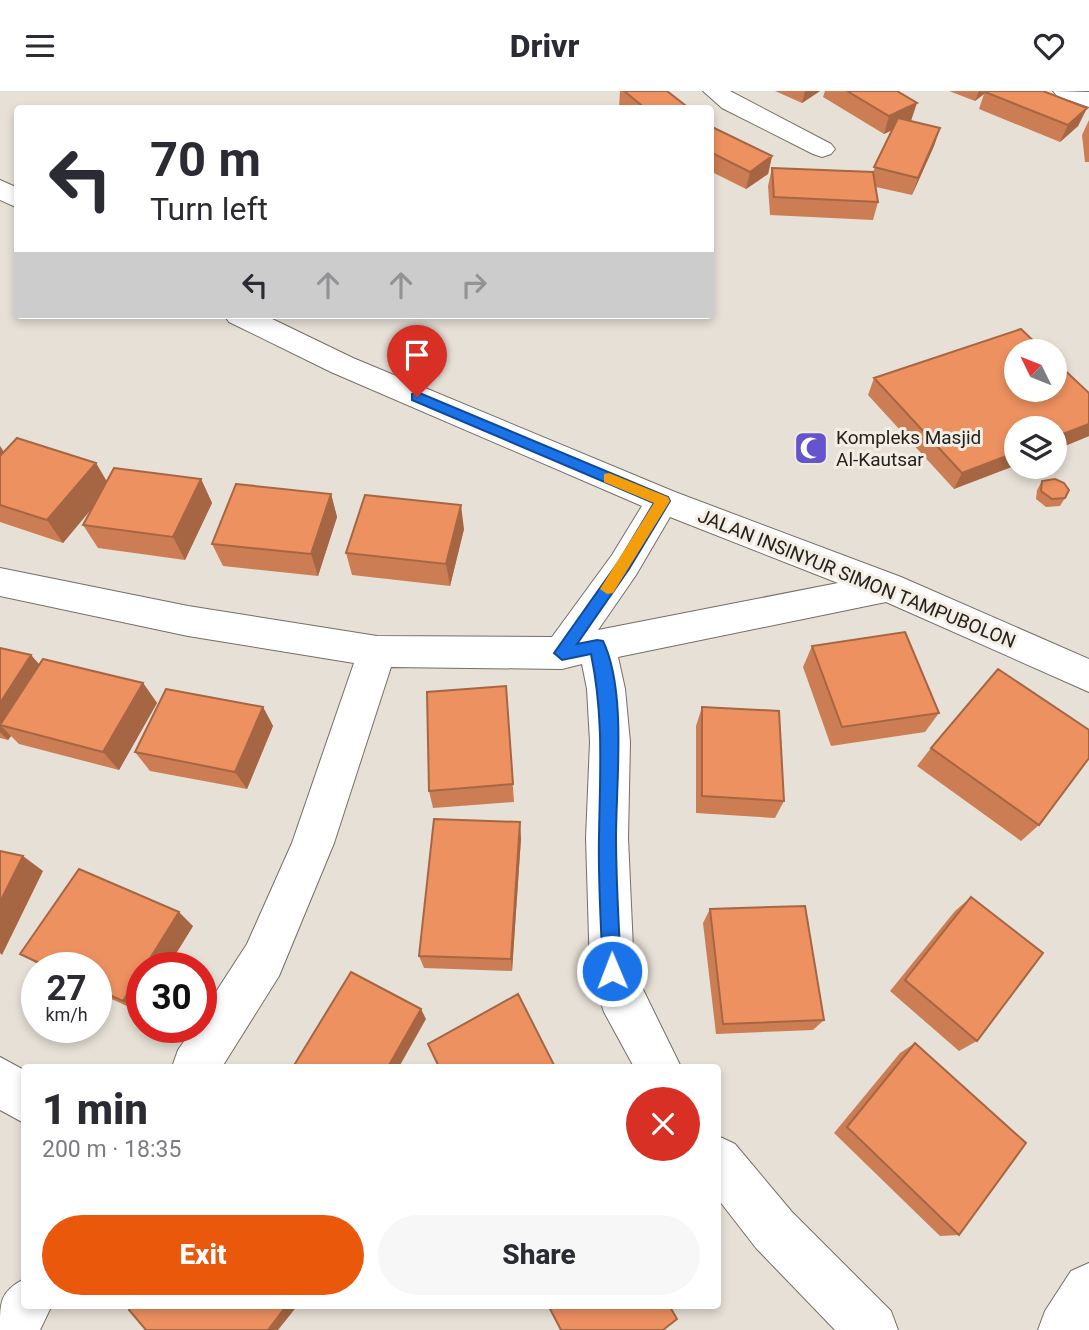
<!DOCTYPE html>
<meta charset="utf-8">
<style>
body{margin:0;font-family:Roboto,sans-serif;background:#f7f7f7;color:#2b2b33;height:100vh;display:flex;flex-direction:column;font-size:26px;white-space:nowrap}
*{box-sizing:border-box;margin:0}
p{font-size:23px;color:#7c7c81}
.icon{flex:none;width:38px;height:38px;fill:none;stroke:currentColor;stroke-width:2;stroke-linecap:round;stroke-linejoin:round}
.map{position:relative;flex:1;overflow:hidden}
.panel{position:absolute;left:21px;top:973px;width:700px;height:245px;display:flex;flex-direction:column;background:#fff;border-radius:7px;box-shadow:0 4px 10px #0003}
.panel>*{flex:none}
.hud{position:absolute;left:14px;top:14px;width:700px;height:214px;border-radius:7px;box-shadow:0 4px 10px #0003;background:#fff;color:#2b2b33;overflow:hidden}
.needle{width:46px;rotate:313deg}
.tools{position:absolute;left:1004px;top:248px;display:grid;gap:14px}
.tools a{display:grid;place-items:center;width:63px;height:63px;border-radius:50%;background:#fff;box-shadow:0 4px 10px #0003;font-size:35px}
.speed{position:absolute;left:21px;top:861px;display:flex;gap:14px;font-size:35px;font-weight:700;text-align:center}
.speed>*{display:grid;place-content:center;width:91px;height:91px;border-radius:50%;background:#fff;box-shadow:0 4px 10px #0003;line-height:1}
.speed small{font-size:18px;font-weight:400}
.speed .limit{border:10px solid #d22;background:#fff;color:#111}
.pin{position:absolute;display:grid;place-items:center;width:60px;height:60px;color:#fff;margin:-72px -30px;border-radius:50% 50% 50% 0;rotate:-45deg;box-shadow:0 0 7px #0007}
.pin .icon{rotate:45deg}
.me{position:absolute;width:77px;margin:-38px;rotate:359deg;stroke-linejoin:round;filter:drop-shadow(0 0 5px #0008)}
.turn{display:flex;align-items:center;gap:24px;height:147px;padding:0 21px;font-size:32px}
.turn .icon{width:91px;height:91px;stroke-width:2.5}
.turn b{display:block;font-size:49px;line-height:60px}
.lanes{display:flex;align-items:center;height:66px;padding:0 21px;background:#0003;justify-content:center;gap:35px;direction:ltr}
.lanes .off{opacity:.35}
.round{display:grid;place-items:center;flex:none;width:74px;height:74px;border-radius:37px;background:#f7f7f7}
.summary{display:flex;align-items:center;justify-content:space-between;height:119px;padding:0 21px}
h1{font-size:42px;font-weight:800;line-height:52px}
.action{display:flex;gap:14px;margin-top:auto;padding:14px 21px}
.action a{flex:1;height:80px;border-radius:42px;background:#ea580c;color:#fff;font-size:28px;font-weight:800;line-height:80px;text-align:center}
.action a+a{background:#f7f7f7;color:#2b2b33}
header{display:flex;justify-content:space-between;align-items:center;height:91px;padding:0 21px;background:#fff;font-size:32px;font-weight:800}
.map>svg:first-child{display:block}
</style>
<header><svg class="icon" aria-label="menu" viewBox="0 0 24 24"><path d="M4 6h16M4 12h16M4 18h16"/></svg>Drivr<svg class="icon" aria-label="heart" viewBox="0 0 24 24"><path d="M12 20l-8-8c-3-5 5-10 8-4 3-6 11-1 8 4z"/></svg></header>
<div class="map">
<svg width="1089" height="1239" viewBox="0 0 1089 1239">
<rect width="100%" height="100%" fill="#e6e0d6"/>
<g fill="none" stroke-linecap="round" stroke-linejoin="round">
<!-- minor casing -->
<g stroke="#746e65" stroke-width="2">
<path id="minor" d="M703 0H730L831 53 835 58 831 63 822 66 813 63 722 17Z
M1053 0 1089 1V16L1057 5Z
M0 89 18 97V117L0 109Z
M224 224H264L353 267 675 401 901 486 1089 568V601L886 511 618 566 625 598 630 651 628 747 634 880 681 976H634L604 921 590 880 586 747 590 651 587 598 582 573 562 578 391 576 334 752 279 885 222 976H172L178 959 194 936H201V924L247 853 292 752 354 572 188 545 0 505V477L188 515 377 545 552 546 612 464 642 415 331 281 229 231ZM670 426 838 492 598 539 636 484Z
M0 966 24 979V1032L0 1019Z
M718 1045 735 1053 792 1121 891 1220 898 1239H835L756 1157 718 1108Z
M1089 1172V1239H1038L1045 1220 1071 1180Z
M24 1188V1214H52L40 1239H0C0 1210 0 1201 24 1188Z"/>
</g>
<!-- minor -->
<use href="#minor" fill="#fff" fill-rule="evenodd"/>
</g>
<!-- wall -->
<path fill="#cc7d53" d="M620 0H667L690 18H622L619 16Z
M775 0H820L802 12Z
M825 0H897L911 30 940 37 934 55 912 104 876 96 878 111 873 129 770 124 768 95 772 77 873 81 892 39 884 43 823 6Z
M949 0H1043L1087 17 1078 35 1060 51 979 18 984 3 975 10Z
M1089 29V71H1085L1082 44Z
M710 35 772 65 768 83 746 98 710 80Z
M874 287 1089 302V345L1055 359V338L954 398 868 304Z
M0 355 4 361 96 372 107 391 201 388 212 412 185 469 98 457 83 434 93 415 63 452 0 431Z
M1042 390 1065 407 1060 415 1046 416 1036 408 1037 399Z
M331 403 337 426 318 485 223 475 212 453Z
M464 438 450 495 352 484 346 462Z
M812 555 939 622 925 641 831 655 803 576Z
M0 557 31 564 39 573 143 592 157 612 119 679 19 653 11 645 8 649 0 647Z
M506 595 514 711 433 717 429 700Z
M263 616 273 635 247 698 150 680 135 661Z
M702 616 784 710 775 727 696 722V635Z
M931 657 1039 734 1021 750 917 675Z
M521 747 512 880 424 877 419 865Z
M971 806 977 950 959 960 890 900 955 820Z
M710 818 824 929 813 939 716 943 703 832Z
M193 835 140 921 96 901V877H45L20 863Z
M915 952 959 1144 940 1145 834 1042 900 962Z"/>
<!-- shaded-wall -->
<path fill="#a66643" d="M805 0H820L802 12Z
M979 0H988L985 1 984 3 975 10Z
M917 12 911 30 884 43 889 25Z
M1087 17 1078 35 1060 51 1068 34Z
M940 37 934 55 912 104 918 87Z
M772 65 768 83 746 98 750 81Z
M1089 333V345L1055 359V346Z
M0 355 5 363 0 369Z
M1017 361V374L954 398 962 382Z
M96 372 110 396 63 452 47 429Z
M201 388 212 412 185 469 173 446Z
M331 403 337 426 318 485 311 463Z
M461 414 464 438 450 495 446 473Z
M31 564 48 584 0 634V612Z
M143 592 157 612 119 679 103 661Z
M263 616 273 635 247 698 235 681Z
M0 634 11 645 8 649 0 641Z
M520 731 521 747 512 880 511 868Z
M23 765 43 780 2 864 0 862V811Z
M179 821 193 835 167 877H144Z
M142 880V918L140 921 123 910Z
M421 918 426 928 399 976H388Z
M287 1214H298L278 1239H268Z"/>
<!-- building -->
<path fill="#ed9160" stroke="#a66643" stroke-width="2" d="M624 0H667L690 18H646Z
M847 0H897L917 12 889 25Z
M986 0H1043L1087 17 1068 34 985 1Z
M898 27 940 37 918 87 874 76Z
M710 35 772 65 750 81 710 61Z
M772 77 873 81 878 111 774 106Z
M1021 238 1045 261H1017V299H1055V270L1089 302V333L1055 346V338H1017V361L962 382 874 287Z
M17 347 96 372 47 429 0 414V365Z
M114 377 201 388 173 446 83 434Z
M1055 388 1064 392 1069 399 1065 407 1052 408 1041 400 1042 390Z
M236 393 331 403 311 463 212 453Z
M365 404 461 414 446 473 346 462Z
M905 541 939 622 842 636 812 555Z
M0 557 31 564 0 612Z
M43 568 143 592 103 661 0 634Z
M998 578 1089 639V667L1039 734 931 657Z
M506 595 513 693 429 700 427 601Z
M166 598 263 616 235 681 135 661Z
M702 616 779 620 784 710 702 705Z
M434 728 520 731 511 868 419 865Z
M0 760 23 765 0 811Z
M79 778 179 821 144 877H142V880L123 910 96 898V877H50L20 863Z
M971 806 1043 862 977 950 905 889Z
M805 815 824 929 723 933 710 818Z
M351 881 421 918 388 976H293Z
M518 903 555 976H439L428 953Z
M915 952 1026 1052 959 1144 847 1036Z
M133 1214H287L268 1239H146L129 1219Z
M548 1214H669L677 1228 663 1239H561Z"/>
<!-- route -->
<path fill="#1a73e8" stroke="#114b97" stroke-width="2" d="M417 301 668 406 670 410 629 478 577 553 597 549 603 550C627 600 616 691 616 746 616 791 619 836 621 880L618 886 612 889 605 886 603 880C601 835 598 790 599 745 600 682 604 626 591 563L562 569 554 562 619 470 654 412 412 309V303Z"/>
<!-- slow -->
<path fill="#f59e0b" d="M609 382 668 406 670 410 613 502 607 503 600 498 654 412 604 391V383Z"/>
<!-- icons -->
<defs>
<g id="mosque-square" transform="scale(1.75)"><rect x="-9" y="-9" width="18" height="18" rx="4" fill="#6554cd" stroke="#f3ede3"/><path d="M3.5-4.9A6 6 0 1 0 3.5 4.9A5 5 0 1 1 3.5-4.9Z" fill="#fff"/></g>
</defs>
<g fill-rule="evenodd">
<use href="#mosque-square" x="811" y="357"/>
</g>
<g text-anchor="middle" stroke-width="6" stroke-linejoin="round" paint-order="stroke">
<!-- poi labels -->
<g font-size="19" fill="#24221e" stroke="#f3ede3" text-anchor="start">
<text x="836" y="353">Kompleks Masjid<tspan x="836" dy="22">Al-Kautsar</tspan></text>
</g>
<!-- street labels -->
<g font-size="19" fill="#24221e" stroke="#f3ede3">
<text transform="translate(857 487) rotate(22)" y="7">JALAN INSINYUR SIMON TAMPUBOLON</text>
</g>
</g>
</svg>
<div class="tools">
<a><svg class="needle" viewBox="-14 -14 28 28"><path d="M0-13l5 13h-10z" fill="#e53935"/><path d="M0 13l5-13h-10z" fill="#7c7c81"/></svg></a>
<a><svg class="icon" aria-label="layers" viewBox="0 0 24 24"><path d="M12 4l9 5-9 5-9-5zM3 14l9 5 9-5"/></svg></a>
</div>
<div class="speed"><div>27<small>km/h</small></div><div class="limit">30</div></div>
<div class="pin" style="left:417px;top:306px;background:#d93025"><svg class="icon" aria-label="arrive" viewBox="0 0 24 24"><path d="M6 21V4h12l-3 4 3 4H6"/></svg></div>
<svg class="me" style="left:612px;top:880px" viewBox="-20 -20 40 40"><circle r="17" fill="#1a73e8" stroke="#fff" stroke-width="3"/><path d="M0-11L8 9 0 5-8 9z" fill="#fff"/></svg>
<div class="hud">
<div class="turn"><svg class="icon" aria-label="left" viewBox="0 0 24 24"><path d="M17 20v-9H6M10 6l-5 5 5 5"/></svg><div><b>70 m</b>Turn left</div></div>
<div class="lanes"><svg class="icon" aria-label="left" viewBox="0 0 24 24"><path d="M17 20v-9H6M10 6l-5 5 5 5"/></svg><svg class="icon off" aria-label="ahead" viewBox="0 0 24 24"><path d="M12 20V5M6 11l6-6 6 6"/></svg><svg class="icon off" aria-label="ahead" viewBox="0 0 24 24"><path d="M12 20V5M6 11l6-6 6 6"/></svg><svg class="icon off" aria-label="right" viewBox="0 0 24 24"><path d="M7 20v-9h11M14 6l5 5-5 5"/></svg></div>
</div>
<section class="panel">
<div class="summary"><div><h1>1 min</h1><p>200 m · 18:35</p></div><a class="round" style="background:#d93025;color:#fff"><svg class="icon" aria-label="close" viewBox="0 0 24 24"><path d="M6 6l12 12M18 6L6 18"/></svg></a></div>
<div class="action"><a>Exit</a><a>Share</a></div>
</section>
</div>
